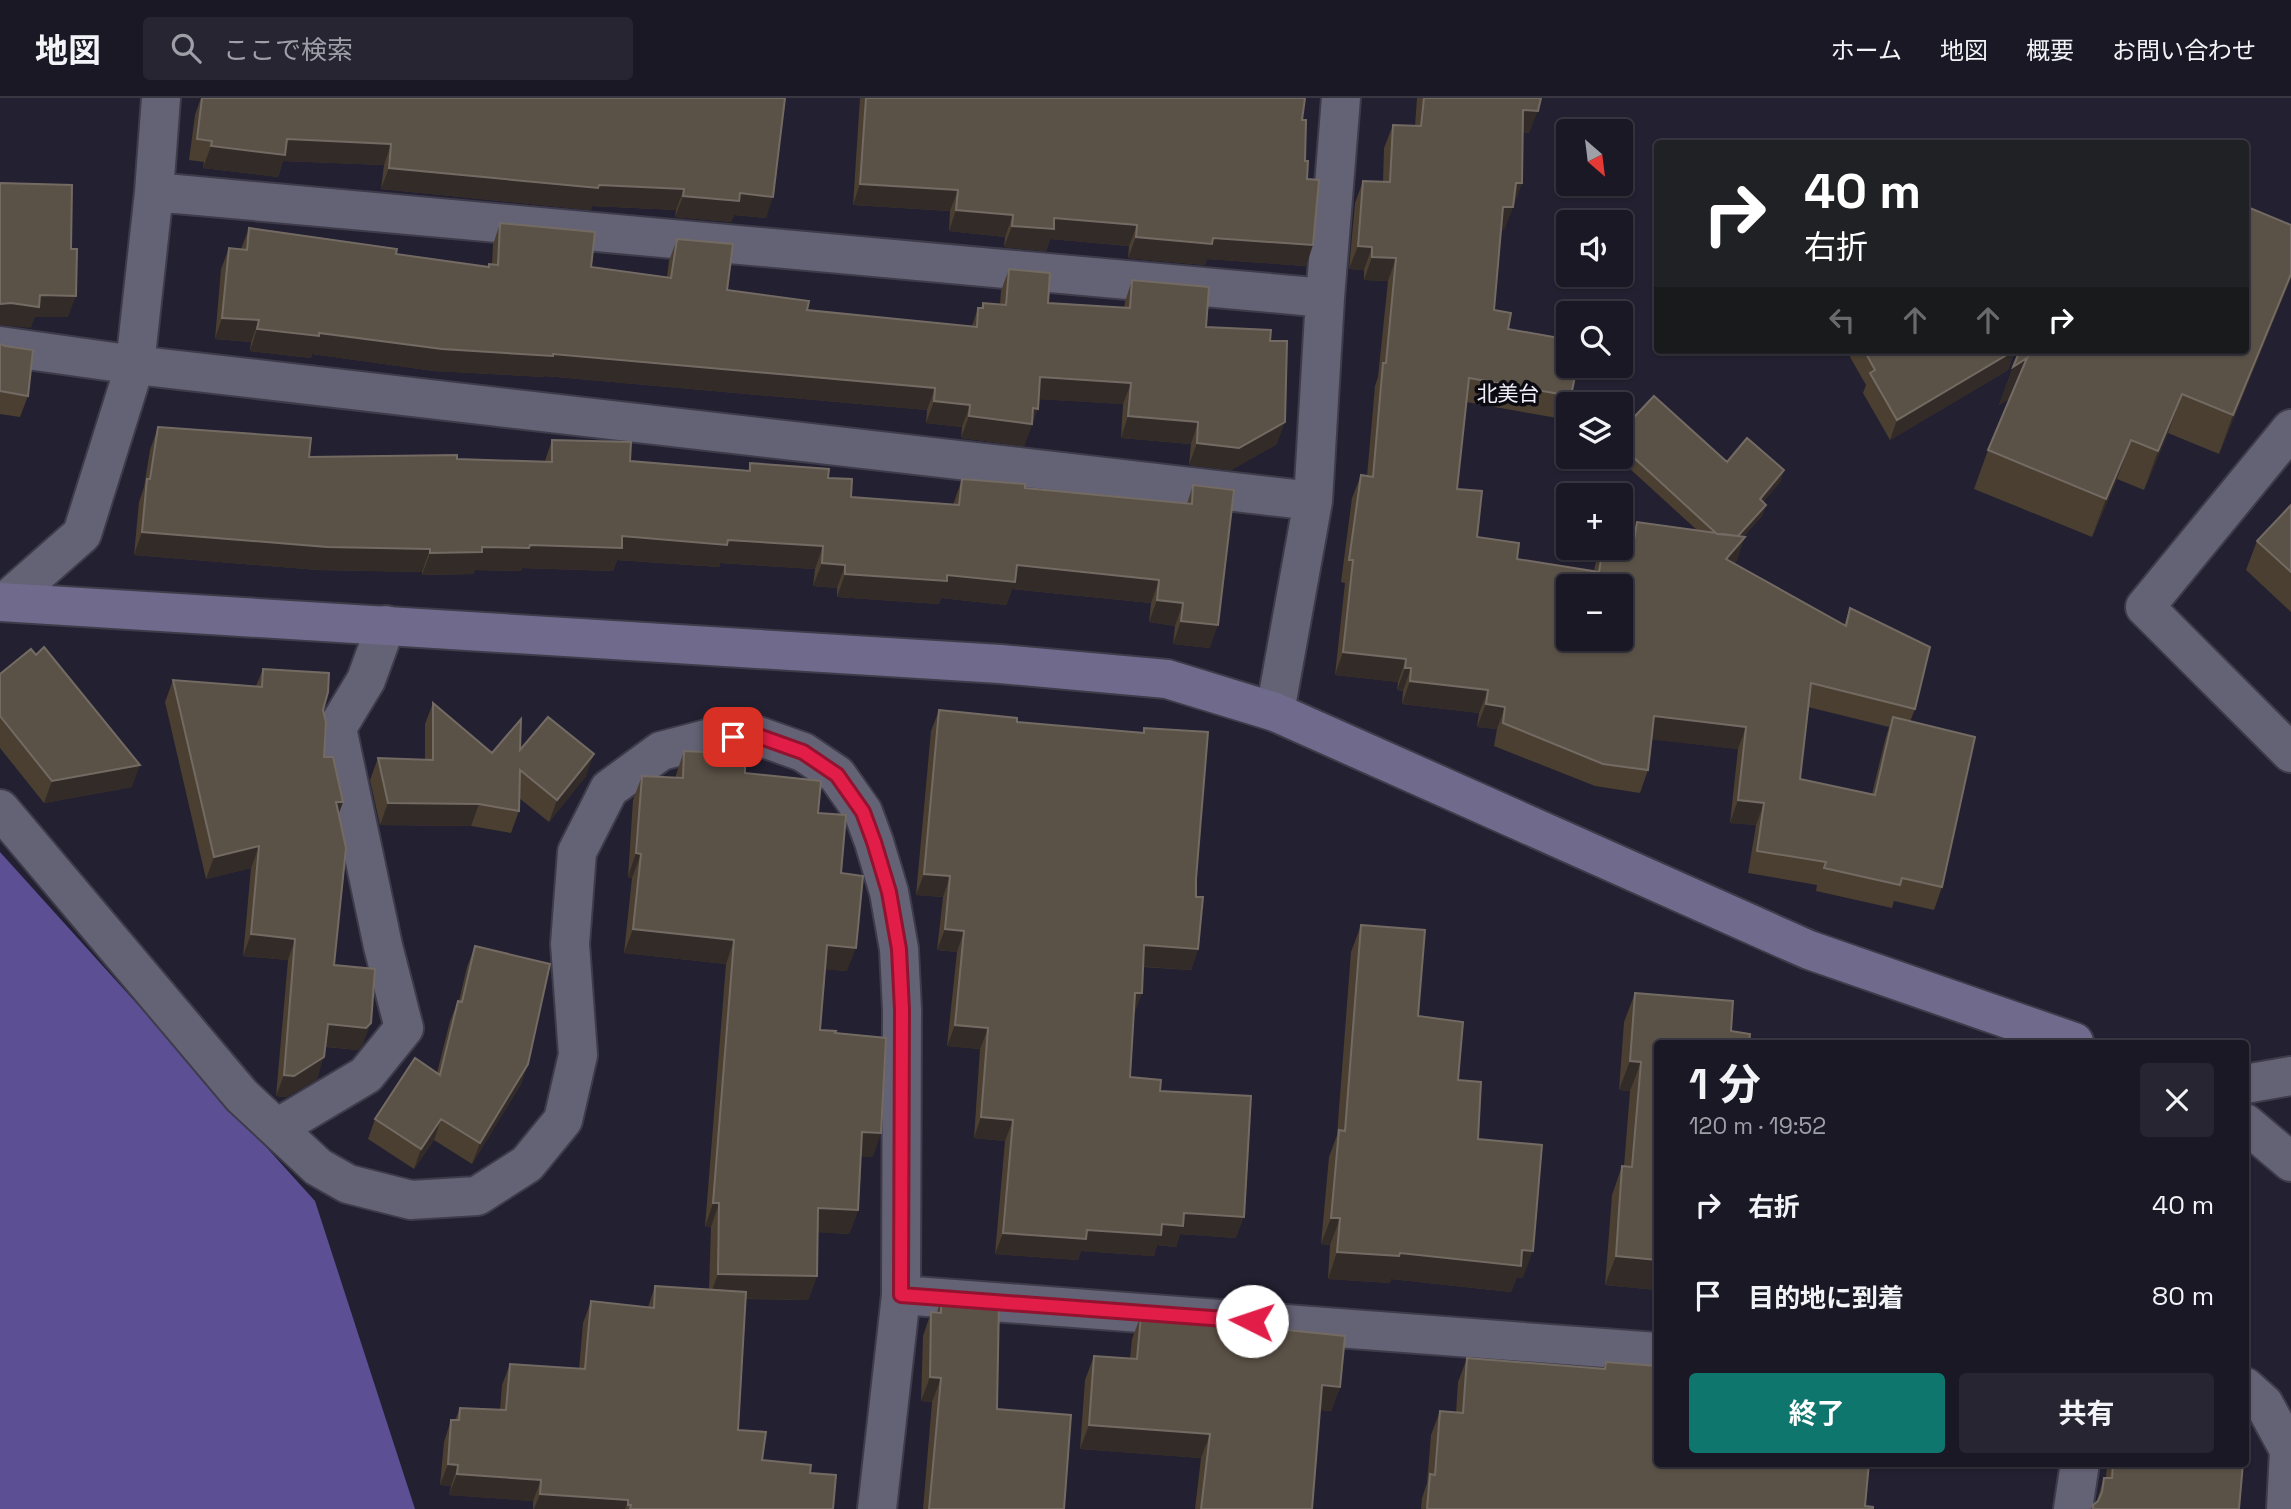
<!DOCTYPE html>
<html lang="ja">
<meta charset="utf-8">
<style>
body{margin:0;font-family:"Space Grotesk","Noto Sans JP",sans-serif;background:#272532;color:#f1f3f6;height:100vh;display:flex;flex-direction:column;font-size:26px;white-space:nowrap}
*{box-sizing:border-box;margin:0}
p{font-size:23px;color:#9fa0a7}
.icon{flex:none;width:38px;height:38px;fill:none;stroke:currentColor;stroke-width:2;stroke-linecap:round;stroke-linejoin:round}
.map{position:relative;flex:1;overflow:hidden}
.drawer{position:absolute;left:1654px;top:942px;width:595px;height:427px;display:flex;flex-direction:column;background:#1a1825;border-radius:7px;box-shadow:0 2px 5px #0004,0 0 0 2px #383742}
.drawer>*{flex:none}
.hud{position:absolute;left:1654px;top:42px;width:595px;height:214px;border-radius:7px;box-shadow:0 2px 5px #0004,0 0 0 2px #383742;background:#202124;color:#fff;overflow:hidden}
.needle{width:46px;rotate:152deg}
.controls{position:absolute;left:1556px;top:21px;display:grid;gap:14px}
.controls a{display:grid;place-items:center;width:77px;height:77px;border-radius:7px;background:#1a1825;box-shadow:0 2px 5px #0004,0 0 0 2px #383742;font-size:35px}
.pin{position:absolute;display:grid;place-items:center;width:60px;height:60px;color:#fff;margin:-30px;border-radius:14px;box-shadow:0 4px 10px #0006}
.me{position:absolute;width:77px;margin:-38px;rotate:274deg;stroke-linejoin:round;filter:drop-shadow(0 0 5px #0008)}
.turn{display:flex;align-items:center;gap:24px;height:147px;padding:0 35px;font-size:32px}
.turn .icon{width:91px;height:91px;stroke-width:2.5}
.turn b{display:block;font-size:49px;line-height:60px}
.lanes{display:flex;align-items:center;height:66px;padding:0 35px;background:#0003;justify-content:center;gap:35px;direction:ltr}
.lanes .off{opacity:.35}
.round{display:grid;place-items:center;flex:none;width:74px;height:74px;border-radius:7px;background:#272532}
.headline{display:flex;align-items:center;justify-content:space-between;height:119px;padding:0 35px}
h1{font-size:42px;font-weight:700;line-height:52px}
.button{display:flex;gap:14px;margin-top:auto;padding:14px 35px}
.button a{flex:1;height:80px;border-radius:7px;background:#0f766e;color:#fff;font-size:28px;font-weight:700;line-height:80px;text-align:center}
.button a+a{background:#272532;color:#f1f3f6}
ul{padding:0;list-style:none}
li{display:flex;align-items:center;gap:21px;height:91px;padding:0 35px}
li div{flex:1}
li b{display:block;font-size:26px}
li em{font-style:normal}
header{display:flex;align-items:center;gap:42px;box-sizing:border-box;height:98px;padding:0 35px;background:#1a1825;border-bottom:2px solid #383742}
header strong{font-size:33px}
nav{display:flex;gap:38px;margin-inline-start:auto;font-size:24px}
.search{width:490px;height:63px;background:#272532;display:flex;align-items:center;gap:18px;box-sizing:border-box;padding:0 24px;border-radius:7px;color:#9fa0a7;font-size:26px}
.map>svg:first-child{display:block}
</style>
<header>
<strong>地図</strong>
<div class="search"><svg class="icon" aria-label="search" viewBox="0 0 24 24"><circle cx="10" cy="10" r="6"/><path d="M15 15l6 6"/></svg>ここで検索</div>
<nav><a>ホーム</a><a>地図</a><a>概要</a><a>お問い合わせ</a></nav>
</header>
<div class="map">
<svg width="2291" height="1411" viewBox="0 0 2291 1411">
<rect width="100%" height="100%" fill="#232031"/>
<!-- forest -->
<path fill="#5c4f93" d="M0 754 315 1103 415 1411H0Z"/>
<g fill="none" stroke-linecap="round" stroke-linejoin="round">
<!-- street casing -->
<g stroke="#3e3c4a" stroke-width="42">
<path id="street" d="M154 94 1325 200
M0 248 135 267 1313 403
M2291 331 2145 509 2291 655
M5 504 82 436 135 267 154 94 161 0
M1275 614 1313 403 1325 200 1341 0
M0 711 242 998 318 1069 348 1086 411 1102 477 1098 527 1066 563 1022 578 957 570 846 577 754 609 691 661 653 707 641 758 638 803 654 837 677 863 714 874 744 889 794 899 851 902 912 901 1197 877 1411
M2245 986 2291 978
M2245 1025 2291 1064
M277 1030 366 977 404 930 383 848 337 630 366 582 386 527
M901 1197 1657 1254
M2245 1289 2264 1306 2289 1352 2286 1411
M2073 1411 2080 1365"/>
</g>
<!-- secondary casing -->
<g stroke="#3e3c4a" stroke-width="42">
<path id="secondary" d="M0 504 1000 566 1167 581 1275 614 1809 852 2074 944"/>
</g>
<!-- street -->
<use href="#street" stroke="#646275" stroke-width="38"/>
<!-- secondary -->
<use href="#secondary" stroke="#706b8d" stroke-width="38"/>
</g>
<!-- wall -->
<path fill="#4a3f31" fill-rule="evenodd" d="M201 0H785L766 120 734 117 731 124 675 119 676 112 592 108 591 112 381 91 384 67 283 63 278 79 203 70 204 64 189 62 195 17Z
M860 0H1305L1302 22 1307 81 1306 168 1207 161 1205 167 1128 160 1129 148 1050 141 1046 153 1004 149 1005 139 949 133 950 113 853 107Z
M1417 0H1541L1529 35H1523L1522 85 1504 132H1501L1494 212 1508 231 1563 252 1571 298 1563 321 1466 304 1457 391 1477 439 1517 461 1594 473 1595 467 1601 450H1620L1628 448 1637 424 1698 433 1617 359H1620V334L1727 364 1784 372 1780 384 1763 404 1766 407 1762 418 1743 439 1737 462 1734 465 1844 527 1850 510 1915 611 1910 624 1942 789 1934 812 1894 803 1892 810 1816 793 1817 787 1748 775 1756 727 1730 725 1738 651 1651 641 1648 672 1640 695 1595 688 1494 648 1497 631 1477 629 1479 615 1402 606 1403 593 1397 592 1398 584 1335 577 1345 485 1341 484 1352 400 1361 377 1367 378 1375 288 1378 279 1388 183 1364 182V172L1349 171 1355 105 1363 83 1383 84 1384 50 1393 27 1415 28ZM1808 609 1889 629 1885 642 1872 696 1800 681Z
M500 125 591 169 667 179 669 163 677 141 727 192 807 212 972 228 978 210H981L983 205 1000 206 1001 193 1009 171 1048 205 1124 210 1125 204 1132 182 1206 229 1270 243 1277 346 1231 372 1189 367 1191 346 1121 340 1123 306 1039 301 1030 332 1024 348 961 340 962 329 926 325 927 312 545 278V279L434 273 312 256 311 260 250 253 251 244 215 241 221 171 229 150 241 151 249 130 396 156 488 169 489 166H492L493 147Z
M2291 180 2219 356 2168 335 2144 392 2117 381 2092 439 1974 391 1988 352 2010 300 1999 307 2013 269Z
M0 246 28 298 20 319 0 316Z
M1852 252H2015L2008 272 1890 342 1863 295 1866 287 1850 259Z
M158 329 309 359 545 363 552 342 630 363 748 373 750 365 828 380 851 399 953 407 962 381 1025 390 1187 406 1193 387 1210 550 1173 546 1175 528 1149 524 1151 505 1012 491 1006 507 941 500 939 506 837 499V490L813 488 815 471 720 465 719 469 617 462 613 473 522 470 521 473 475 472 473 476 422 477V474L318 472 134 457 139 404 144 389 150 352Z
M2291 407V514L2246 472 2257 443Z
M263 571 323 612 324 659 343 704 338 716 334 867 363 946 358 952 326 949 317 981 286 999 276 998 288 862 243 858 251 770 206 781 165 604 173 582 256 588Z
M0 576 132 689 44 705 0 650Z
M433 605 492 655 520 652 586 678 549 724 519 700V713L511 735 471 728 380 727 370 682 378 660 425 662V626Z
M939 612 1017 624 1142 635 1144 630 1196 781 1198 851 1191 872 1143 869 1142 895 1134 916 1130 979 1160 993 1236 1140 1180 1136 1176 1149 1157 1147 1154 1158 1081 1153 1078 1162 995 1156 1005 1043 974 1040 980 951 947 948 957 854 937 852 943 799 916 797 931 633Z
M684 653 745 675 818 715 841 775 847 873 825 871 820 932 835 935 873 1059 861 1058 858 1112 849 1136 818 1134 817 1178 808 1202 746 1201 738 1332 762 1362 810 1375 833 1411H533V1403L449 1397 451 1388 440 1387 444 1344 451 1322H455L460 1310 500 1312 502 1287 510 1266 579 1271 583 1225 591 1203 648 1209 655 1188 709 1192 711 1129H705L726 866 624 855 632 780 628 779 633 702 642 678 675 680Z
M1361 827 1458 982 1523 1180 1517 1179 1511 1194 1391 1181 1390 1185 1328 1181 1330 1147 1321 1146 1329 1059 1337 1037 1351 854Z
M475 848 528 966 521 986 472 1066 434 1042 414 1071 368 1041 375 1021 437 975 450 923 458 903H459L467 869Z
M1635 895 1733 903 1657 1192 1605 1187 1612 1097 1622 1068H1624L1630 993 1619 992 1624 924Z
M941 1202 997 1311 1064 1411H923L932 1304 921 1303 923 1238 931 1214H937Z
M1141 1217 1340 1289 1331 1313 1320 1312 1312 1411H1195L1201 1360 1080 1351 1085 1282 1094 1258 1130 1261 1132 1241Z
M1467 1260 1603 1270 1606 1264 1865 1408 1873 1411H1421L1422 1400 1427 1385 1431 1337 1440 1313 1456 1315 1458 1284Z
M2107 1365H2243L2239 1411H2091L2093 1407 2096 1405 2104 1380H2106Z"/>
<!-- shaded-wall -->
<path fill="#332b28" d="M1523 12 1538 13 1529 35H1515Z
M287 41 391 46 384 67 283 63 278 79 203 70 211 48Z
M389 70 599 87 684 91 676 112 592 108 591 112 381 91Z
M1516 85H1522L1514 107H1508Z
M860 86 958 92 950 113 853 107Z
M740 95 773 99 766 120 734 117 731 124 675 119 683 98Z
M1503 109H1513L1504 132 1495 131Z
M956 112 1013 117 1005 139 949 133Z
M1054 120 1137 127 1129 148 1050 141 1046 153 1004 149 1012 128Z
M1136 139 1213 140 1313 147 1306 168 1207 161 1205 167 1128 160Z
M1358 148 1372 149 1364 172 1349 171Z
M1372 159 1396 160 1388 183 1364 182Z
M2291 176V180L2219 356 2233 317Z
M40 197 76 198 68 219H35L31 230 0 227V206Z
M222 220 259 222 251 244 215 241Z
M257 231 319 235 935 290 927 312 545 278V279L434 273 312 256 311 260 250 253Z
M2015 252 2008 272 1890 342 1897 322Z
M2027 260 2013 299 1999 307 2013 269Z
M1040 279 1131 285 1123 306 1032 301Z
M2182 296 2168 335 2144 392 2158 353Z
M934 303 970 307 962 329 926 325Z
M1033 310 1038 311 1024 348 961 340 969 318Z
M1128 318 1198 324 1191 346 1121 340Z
M1285 324 1277 346 1231 372 1189 367 1197 345Z
M2131 342 2117 381 2092 439 2106 401Z
M1784 372 1780 384 1756 413 1760 401Z
M1766 407 1762 418 1726 458 1730 447Z
M142 434 430 451 422 474 318 472 134 457Z
M622 438 728 442 823 448 815 471 720 465 719 469 617 462 613 473 522 470 521 473 475 472 473 476 422 477 430 455 482 449 530 447Z
M1745 439 1737 462 1718 483 1726 461Z
M822 465 845 467 837 490 813 488Z
M1017 467 1159 482 1151 505 1012 491 1006 507 941 500 939 506 837 499 845 476Z
M1157 502 1183 505 1175 528 1149 524Z
M1181 523 1218 527 1210 550 1173 546Z
M1343 554 1406 561 1398 584 1335 577Z
M1405 570H1411L1403 593 1397 592Z
M1410 583 1488 592 1479 615 1402 606Z
M1486 606 1505 609 1497 631 1477 629Z
M1654 618 1746 629 1738 651 1646 641Z
M594 656 586 678 549 724 557 702Z
M140 667 132 689 44 705 52 683Z
M1738 702 1764 705 1756 727 1730 725Z
M336 704H343L335 726Z
M388 705 479 706 471 728 380 727Z
M259 748 251 770 206 781 214 759Z
M636 755 641 756 632 780 628 779Z
M924 776 950 778 943 799 916 797Z
M633 831 734 842 726 866 624 855Z
M945 831 964 833 957 854 937 852Z
M251 836 295 841 288 862 243 858Z
M827 847 856 850 847 873 819 871Z
M1144 847 1198 851 1191 872 1136 868Z
M1135 895H1142L1134 916H1127Z
M371 925 363 946 358 952 320 948 328 926Z
M955 927 988 930 980 951 947 948Z
M324 959 317 981 286 999 276 998 284 977Z
M1630 963 1641 964 1630 993 1619 992Z
M528 966 521 986 472 1066 480 1045Z
M981 1019 1013 1022 1005 1043 974 1040Z
M441 1021 434 1042 414 1071 421 1051Z
M862 1034 881 1035 873 1059 854 1058Z
M713 1105H719L711 1129H705Z
M818 1110 858 1112 849 1136 810 1134Z
M1184 1115 1244 1119 1236 1140 1180 1136 1176 1149 1157 1147 1154 1158 1081 1153 1078 1162 995 1156 1003 1135 1087 1132 1162 1126Z
M1331 1120H1340L1330 1147 1321 1146Z
M1522 1152 1533 1153 1523 1180 1517 1179 1511 1194 1391 1181 1390 1185 1328 1181 1337 1154 1400 1155Z
M1616 1158 1657 1162V1192L1605 1187Z
M718 1176 817 1178 808 1202 709 1200Z
M930 1279 941 1280 932 1304 921 1303Z
M1322 1287 1340 1289 1331 1313 1313 1311Z
M1089 1327 1210 1336 1201 1360 1080 1351Z
M448 1366 458 1367 451 1388 440 1387Z
M457 1376 541 1382 533 1403 449 1397Z
M540 1396 628 1402 625 1411H534Z"/>
<!-- building -->
<path fill="#5b5247" stroke="#736b63" stroke-width="2" fill-rule="evenodd" d="M202 0H785L773 99 740 95 739 103 683 98 684 91 599 87 598 90 389 70 391 46 287 41 285 57 211 48 212 43 197 41Z
M866 0H1305L1302 22H1306L1305 63H1308L1307 81 1319 82 1313 147 1213 140 1212 146 1136 139 1137 127 1054 120V131L1012 128 1013 117 956 112 958 92 860 86Z
M1424 0H1541L1538 13 1523 12 1522 85H1516L1513 109H1503L1494 212 1511 215 1508 231 1565 241 1563 252H1568V268H1577L1571 298 1469 280 1457 391 1482 393 1477 439 1519 445 1517 461 1599 474 1603 450H1620V446L1633 448 1637 424 1745 439 1726 461 1846 528 1850 510 1930 549 1915 611 1811 585 1800 681 1875 697 1893 619 1975 639 1942 789 1902 780 1900 787 1824 770 1826 764 1757 753 1764 705 1738 702 1746 629 1654 618 1648 672 1603 666 1503 625 1505 609 1486 606 1488 592 1410 583 1411 570H1405L1406 561 1343 554 1353 462H1349L1361 377 1373 379 1383 265H1386L1396 160 1372 159V149L1358 148 1363 83 1390 84 1393 27 1421 28ZM1568 488H1620V541H1568Z
M0 85 72 87 71 151H77L76 198 40 197 39 209 11 205 0 206Z
M2245 108 2291 127V176L2233 317 2182 296 2158 353 2131 342 2106 401 1988 352 2027 260 2013 269 2020 252H2245Z
M500 125 595 134 591 169 671 180 677 141 733 146 727 192 809 203 807 212 977 229 978 210H983V205L1006 207 1009 171 1050 175 1048 205 1130 210 1132 182 1209 189 1206 229 1271 232 1270 243H1287L1285 324 1239 350 1197 345 1198 324 1128 318 1131 285 1040 279 1038 311 1033 310 1032 326 969 318 970 307 934 303 935 290 553 256V258L442 251 319 235V238L257 231 259 222 222 220 229 150 247 152 249 130 397 151 396 156 489 169V166L498 167Z
M0 246 5 248 33 252 28 298 0 293Z
M1864 252H2015L1897 322 1870 275 1875 272Z
M1654 298 1727 364 1747 340 1784 372 1760 401 1766 407 1738 438 1717 436 1620 347V334Z
M158 329 311 340 309 359 457 357V361L552 364V342L631 344 630 363 750 373V365L829 371 828 380 852 381 851 399 959 407 962 381 1025 386V390L1192 406 1193 387 1234 392 1218 527 1181 523 1183 505 1157 502 1159 482 1017 467 1015 484 947 477V483L845 476V467L822 465 823 448 728 442 727 447 622 438V450L530 447 529 450 482 449V454L430 455V451L327 449 142 434 147 381H150Z
M2291 407V474L2257 443Z
M44 549 140 667 52 683 0 618V576L31 551 36 557Z
M263 571 329 575 328 594 323 612 326 624 324 659H333L343 704H336L346 750 334 867 375 871 371 925 366 930 328 926 324 959 294 978 284 977 295 841 251 836 259 748 214 759 173 582 262 589Z
M433 605 492 655 521 621 520 652 548 619 594 656 557 702 520 672 519 713 479 706 388 705 378 660 433 662Z
M939 612 1017 620V624L1144 635V630L1208 634 1196 781V799H1203L1198 851 1144 847 1142 895H1135L1130 979 1161 982 1160 993 1251 998 1244 1119 1184 1115 1183 1128 1162 1126 1161 1137 1087 1132 1086 1141 1003 1135 1013 1022 981 1019 988 930 955 927 964 833 945 831 950 778 924 776Z
M684 653 745 656V675L821 683 818 715 846 717 841 775 863 778 856 850 827 847 820 932 836 933 835 935 886 940 881 1035 862 1034 858 1112 818 1110 817 1178 718 1176 719 1105H713L734 842 633 831 641 756 636 755 642 678 683 680Z
M1361 827 1425 832 1418 918 1463 924 1458 982 1481 984 1478 1041 1542 1047 1533 1153 1522 1152 1521 1168 1400 1155 1399 1158 1337 1154 1340 1120H1331L1339 1032 1345 1033Z
M475 848 550 866 528 966 480 1045 441 1021 421 1051 375 1021 415 960 440 977 458 903 462 904Z
M1635 895 1733 903 1731 933 1750 936 1749 945H1657V1162L1616 1158 1622 1068 1632 1069 1641 964 1630 963Z
M655 1188 746 1194 738 1332 766 1334 762 1362 811 1367 810 1375 836 1377 833 1411H630L631 1407H628V1402L540 1396 541 1382 457 1376 458 1367 448 1366 451 1322H459L460 1310 506 1312 510 1266 585 1271 591 1203 654 1210Z
M941 1202 999 1203 997 1311 1071 1317 1064 1411H929L941 1280 930 1279 931 1214 941 1215Z
M1141 1217 1345 1238 1340 1289 1322 1287 1312 1411H1201L1210 1336 1089 1327 1094 1258 1137 1261Z
M1467 1260 1605 1271 1606 1264 1657 1268V1365H1869L1865 1408 1873 1409V1411H1427L1430 1376 1435 1377 1440 1313 1463 1315Z
M2113 1365H2243L2239 1411H2093V1407L2098 1403 2102 1394 2104 1380H2112Z"/>
<g fill="none" stroke-linecap="round" stroke-linejoin="round">
<!-- route casing -->
<g stroke="#92132f" stroke-width="18">
<path id="route" d="M733 639 758 638 803 654 837 677 863 714 874 744 889 794 899 851 902 912 901 1197 1252 1223"/>
</g>
<!-- route -->
<use href="#route" stroke="#e11d48" stroke-width="12"/>
</g>
<g text-anchor="middle" stroke-width="7" stroke-linejoin="round" paint-order="stroke">
<!-- neighbourhood labels -->
<g font-size="21" fill="#f0effa" stroke="#0c0b12">
<text x="1508" y="303">北美台</text>
</g>
</g>
</svg>
<div class="controls">
<a><svg class="needle" viewBox="-14 -14 28 28"><path d="M0-13l5 13h-10z" fill="#e53935"/><path d="M0 13l5-13h-10z" fill="#9fa0a7"/></svg></a>
<a><svg class="icon" aria-label="sound" viewBox="0 0 24 24"><path d="M4 9h4l5-4v14l-5-4H4zM17 9q2 3 0 6"/></svg></a>
<a><svg class="icon" aria-label="search" viewBox="0 0 24 24"><circle cx="10" cy="10" r="6"/><path d="M15 15l6 6"/></svg></a>
<a><svg class="icon" aria-label="layers" viewBox="0 0 24 24"><path d="M12 4l9 5-9 5-9-5zM3 14l9 5 9-5"/></svg></a>
<a>+</a>
<a>−</a>
</div>
<div class="pin" style="left:733px;top:639px;background:#d93025"><svg class="icon" aria-label="arrive" viewBox="0 0 24 24"><path d="M6 21V4h12l-3 4 3 4H6"/></svg></div>
<svg class="me" style="left:1252px;top:1223px" viewBox="-20 -20 40 40"><circle r="19" fill="#fff"/><path d="M0-13L10 11 0 6-10 11z" fill="#e11d48"/></svg>
<div class="hud">
<div class="turn"><svg class="icon" aria-label="right" viewBox="0 0 24 24"><path d="M7 20v-9h11M14 6l5 5-5 5"/></svg><div><b>40 m</b>右折</div></div>
<div class="lanes"><svg class="icon off" aria-label="left" viewBox="0 0 24 24"><path d="M17 20v-9H6M10 6l-5 5 5 5"/></svg><svg class="icon off" aria-label="ahead" viewBox="0 0 24 24"><path d="M12 20V5M6 11l6-6 6 6"/></svg><svg class="icon off" aria-label="ahead" viewBox="0 0 24 24"><path d="M12 20V5M6 11l6-6 6 6"/></svg><svg class="icon" aria-label="right" viewBox="0 0 24 24"><path d="M7 20v-9h11M14 6l5 5-5 5"/></svg></div>
</div>
<section class="drawer">
<div class="headline"><div><h1>1 分</h1><p>120 m · 19:52</p></div><a class="round"><svg class="icon" aria-label="close" viewBox="0 0 24 24"><path d="M6 6l12 12M18 6L6 18"/></svg></a></div>
<ul>
<li><svg class="icon" aria-label="right" viewBox="0 0 24 24"><path d="M7 20v-9h11M14 6l5 5-5 5"/></svg><div><b>右折</b></div><em>40 m</em></li>
<li><svg class="icon" aria-label="arrive" viewBox="0 0 24 24"><path d="M6 21V4h12l-3 4 3 4H6"/></svg><div><b>目的地に到着</b></div><em>80 m</em></li>
</ul>
<div class="button"><a>終了</a><a>共有</a></div>
</section>
</div>
